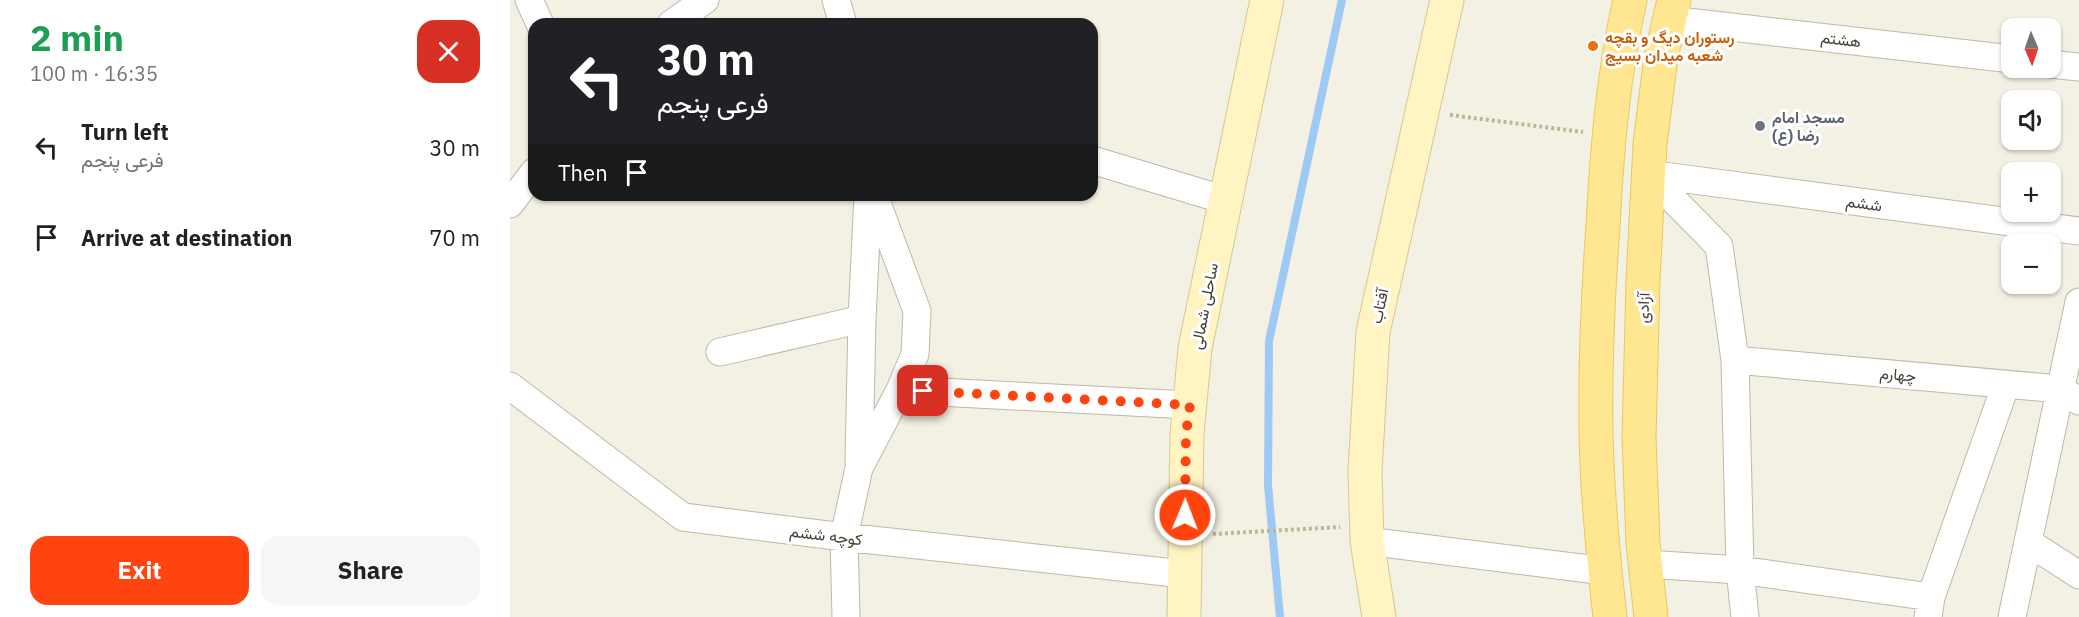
<!DOCTYPE html>
<meta charset="utf-8">
<style>
body{margin:0;font-family:"IBM Plex Sans",Vazirmatn,sans-serif;background:#f6f6f6;color:#202124;height:100vh;display:flex;flex-direction:column;font-size:22px;white-space:nowrap}
*{box-sizing:border-box;margin:0}
p{font-size:20px;color:#757577}
.icon{flex:none;width:33px;height:33px;fill:none;stroke:currentColor;stroke-width:2;stroke-linecap:round;stroke-linejoin:round}
.map{position:relative;flex:1;overflow:hidden}
.side{display:flex;flex-direction:column;background:#fff;width:510px}
.side>*{flex:none}
.banner{position:absolute;left:18px;top:18px;width:570px;height:183px;border-radius:18px;box-shadow:0 2px 4px #0004;background:#202124;color:#fff;overflow:hidden}
.needle{width:39px;rotate:178deg}
.tools{position:absolute;left:1491px;top:18px;display:grid;gap:12px}
.tools a{display:grid;place-items:center;width:60px;height:60px;border-radius:12px;background:#fff;box-shadow:0 2px 4px #0004;font-size:30px}
.pin{position:absolute;display:grid;place-items:center;width:51px;height:51px;color:#fff;margin:-26px;border-radius:12px;box-shadow:0 3px 9px #0006}
.me{position:absolute;width:66px;margin:-33px;rotate:1deg;stroke-linejoin:round;filter:drop-shadow(0 0 4px #0008)}
.turn{display:flex;align-items:center;gap:21px;height:126px;padding:0 30px;font-size:27px}
.turn .icon{width:78px;height:78px;stroke-width:2.5}
.turn b{display:block;font-size:42px;line-height:51px}
.then{display:flex;align-items:center;height:57px;padding:0 30px;background:#0003;gap:12px;font-size:22px}
.round{display:grid;place-items:center;flex:none;width:63px;height:63px;border-radius:18px;background:#f6f6f6}
.overview{display:flex;align-items:center;justify-content:space-between;height:102px;padding:0 30px}
h1{font-size:36px;font-weight:700;line-height:45px;color:#1e9e55}
.cta{display:flex;gap:12px;margin-top:auto;padding:12px 30px}
.cta a{flex:1;height:69px;border-radius:18px;background:#ff440f;color:#fff;font-size:24px;font-weight:700;line-height:69px;text-align:center}
.cta a+a{background:#f6f6f6;color:#202124}
ul{padding:0;list-style:none}
li{display:flex;align-items:center;gap:18px;height:90px;padding:0 30px}
li div{flex:1}
li b{display:block;font-size:22px}
li em{font-style:normal}
main{display:flex;flex:1;min-height:0}
.map>svg:first-child{display:block}
</style>
<main>
<section class="side">
<div class="overview"><div><h1>2 min</h1><p>100 m · 16:35</p></div><a class="round" style="background:#d93025;color:#fff"><svg class="icon" aria-label="close" viewBox="0 0 24 24"><path d="M6 6l12 12M18 6L6 18"/></svg></a></div>
<ul>
<li><svg class="icon" aria-label="left" viewBox="0 0 24 24"><path d="M17 20v-9H6M10 6l-5 5 5 5"/></svg><div><b>Turn left</b><p>فرعی پنجم</p></div><em>30 m</em></li>
<li><svg class="icon" aria-label="arrive" viewBox="0 0 24 24"><path d="M6 21V4h12l-3 4 3 4H6"/></svg><div><b>Arrive at destination</b></div><em>70 m</em></li>
</ul>
<div class="cta"><a>Exit</a><a>Share</a></div>
</section>
<div class="map">
<svg width="1569" height="617" viewBox="0 0 1569 617">
<rect width="100%" height="100%" fill="#f3f0e4"/>
<g fill="none" stroke-linecap="round" stroke-linejoin="round">
<!-- stream -->
<path stroke="#9ccaf4" stroke-width="8" d="M770 617 758 485 759 341 832 0"/>
<!-- street casing -->
<g stroke="#bfb8a6" stroke-width="29">
<path id="street" d="M19 0 30 24
M326 0 333 24
M1160 20 1502 59
M161 24 195 0
M1540 64 1569 67
M582 160 715 200
M1138 174 1209 246 1225 360 1230 570 1235 617
M1138 174 1569 231
M0 204 24 172
M210 352 352 319
M1225 360 1550 389 1569 401
M0 386 173 517 334 537 674 574
M390 390 679 405
M349 461 352 319 358 195
M857 541 1095 571
M1518 542 1569 575
M1135 564 1230 570 1421 597
M336 617 334 537 349 468 390 390 405 354 407 311 364 195
M1418 617 1421 597 1496 384
M1502 617 1569 302"/>
</g>
<!-- secondary casing -->
<g stroke="#d6c891" stroke-width="35">
<path id="secondary" d="M674 617 677 434 685 348 757 0
M869 617 857 541 855 471 863 332 937 0"/>
</g>
<!-- primary casing -->
<g stroke="#eac95b" stroke-width="35">
<path id="primary" d="M1100 617C1093 555 1087 493 1086 431 1085 363 1088 294 1093 226 1097 150 1103 75 1120 0
M1141 617 1133 543 1129 437 1133 281 1140 144 1151 57 1164 0"/>
</g>
<!-- path -->
<path stroke="#c2b597" stroke-width="4" stroke-dasharray="3 3" stroke-linecap="butt" d="M940 115 1073 132
M703 534 830 527"/>
<!-- street -->
<use href="#street" stroke="#fff" stroke-width="27"/>
<!-- secondary -->
<use href="#secondary" stroke="#fff4c2" stroke-width="33"/>
<!-- primary -->
<use href="#primary" stroke="#ffe791" stroke-width="33"/>
</g>
<g fill="none" stroke-linecap="round" stroke-linejoin="round">
<!-- route -->
<path stroke="#ff440f" stroke-width="10" stroke-dasharray="0 18" d="M413 391 680 405 676 434 675 515"/>
</g>
<!-- markers -->
<circle fill="#e8710a" stroke="#fff" stroke-width="2" cx="1083" cy="46" r="6"/>
<circle fill="#6b7280" stroke="#fff" stroke-width="2" cx="1250" cy="126" r="6"/>
<g text-anchor="middle" stroke-width="6" stroke-linejoin="round" paint-order="stroke">
<!-- food labels -->
<g font-size="16" font-weight="bold" fill="#c56008" stroke="#fff" text-anchor="start">
<text x="1095" y="43">رستوران دیگ و بقچه<tspan x="1095" dy="18">شعبه میدان بسیج</tspan></text>
</g>
<!-- street labels -->
<g font-size="16" fill="#464034" stroke="#fff">
<text transform="translate(1331 39) rotate(7)" y="6">هشتم</text>
<text transform="translate(1354 203) rotate(8)" y="6">ششم</text>
<text transform="translate(694 306) rotate(-79)" y="6">ساحلی شمالی</text>
<text transform="translate(869 306) rotate(-78)" y="6">آفتاب</text>
<text transform="translate(1133 308) rotate(-88)" y="6">آزادی</text>
<text transform="translate(1388 374) rotate(5)" y="6">چهارم</text>
<text transform="translate(316 535) rotate(7)" y="6">کوچه ششم</text>
</g>
<!-- worship labels -->
<g font-size="16" font-weight="bold" fill="#5b616d" stroke="#fff" text-anchor="start">
<text x="1262" y="123">مسجد امام<tspan x="1262" dy="18">رضا (ع)</tspan></text>
</g>
</g>
</svg>
<div class="tools">
<a><svg class="needle" viewBox="-14 -14 28 28"><path d="M0-13l5 13h-10z" fill="#e53935"/><path d="M0 13l5-13h-10z" fill="#757577"/></svg></a>
<a><svg class="icon" aria-label="sound" viewBox="0 0 24 24"><path d="M4 9h4l5-4v14l-5-4H4zM17 9q2 3 0 6"/></svg></a>
<a>+</a>
<a>−</a>
</div>
<div class="pin" style="left:413px;top:391px;background:#d93025"><svg class="icon" aria-label="arrive" viewBox="0 0 24 24"><path d="M6 21V4h12l-3 4 3 4H6"/></svg></div>
<svg class="me" style="left:675px;top:515px" viewBox="-20 -20 40 40"><circle r="17" fill="#ff440f" stroke="#fff" stroke-width="3"/><path d="M0-11L8 9 0 5-8 9z" fill="#fff"/></svg>
<div class="banner">
<div class="turn"><svg class="icon" aria-label="left" viewBox="0 0 24 24"><path d="M17 20v-9H6M10 6l-5 5 5 5"/></svg><div><b>30 m</b>فرعی پنجم</div></div>
<div class="then">Then<svg class="icon" aria-label="arrive" viewBox="0 0 24 24"><path d="M6 21V4h12l-3 4 3 4H6"/></svg></div>
</div>
</div>
</main>
